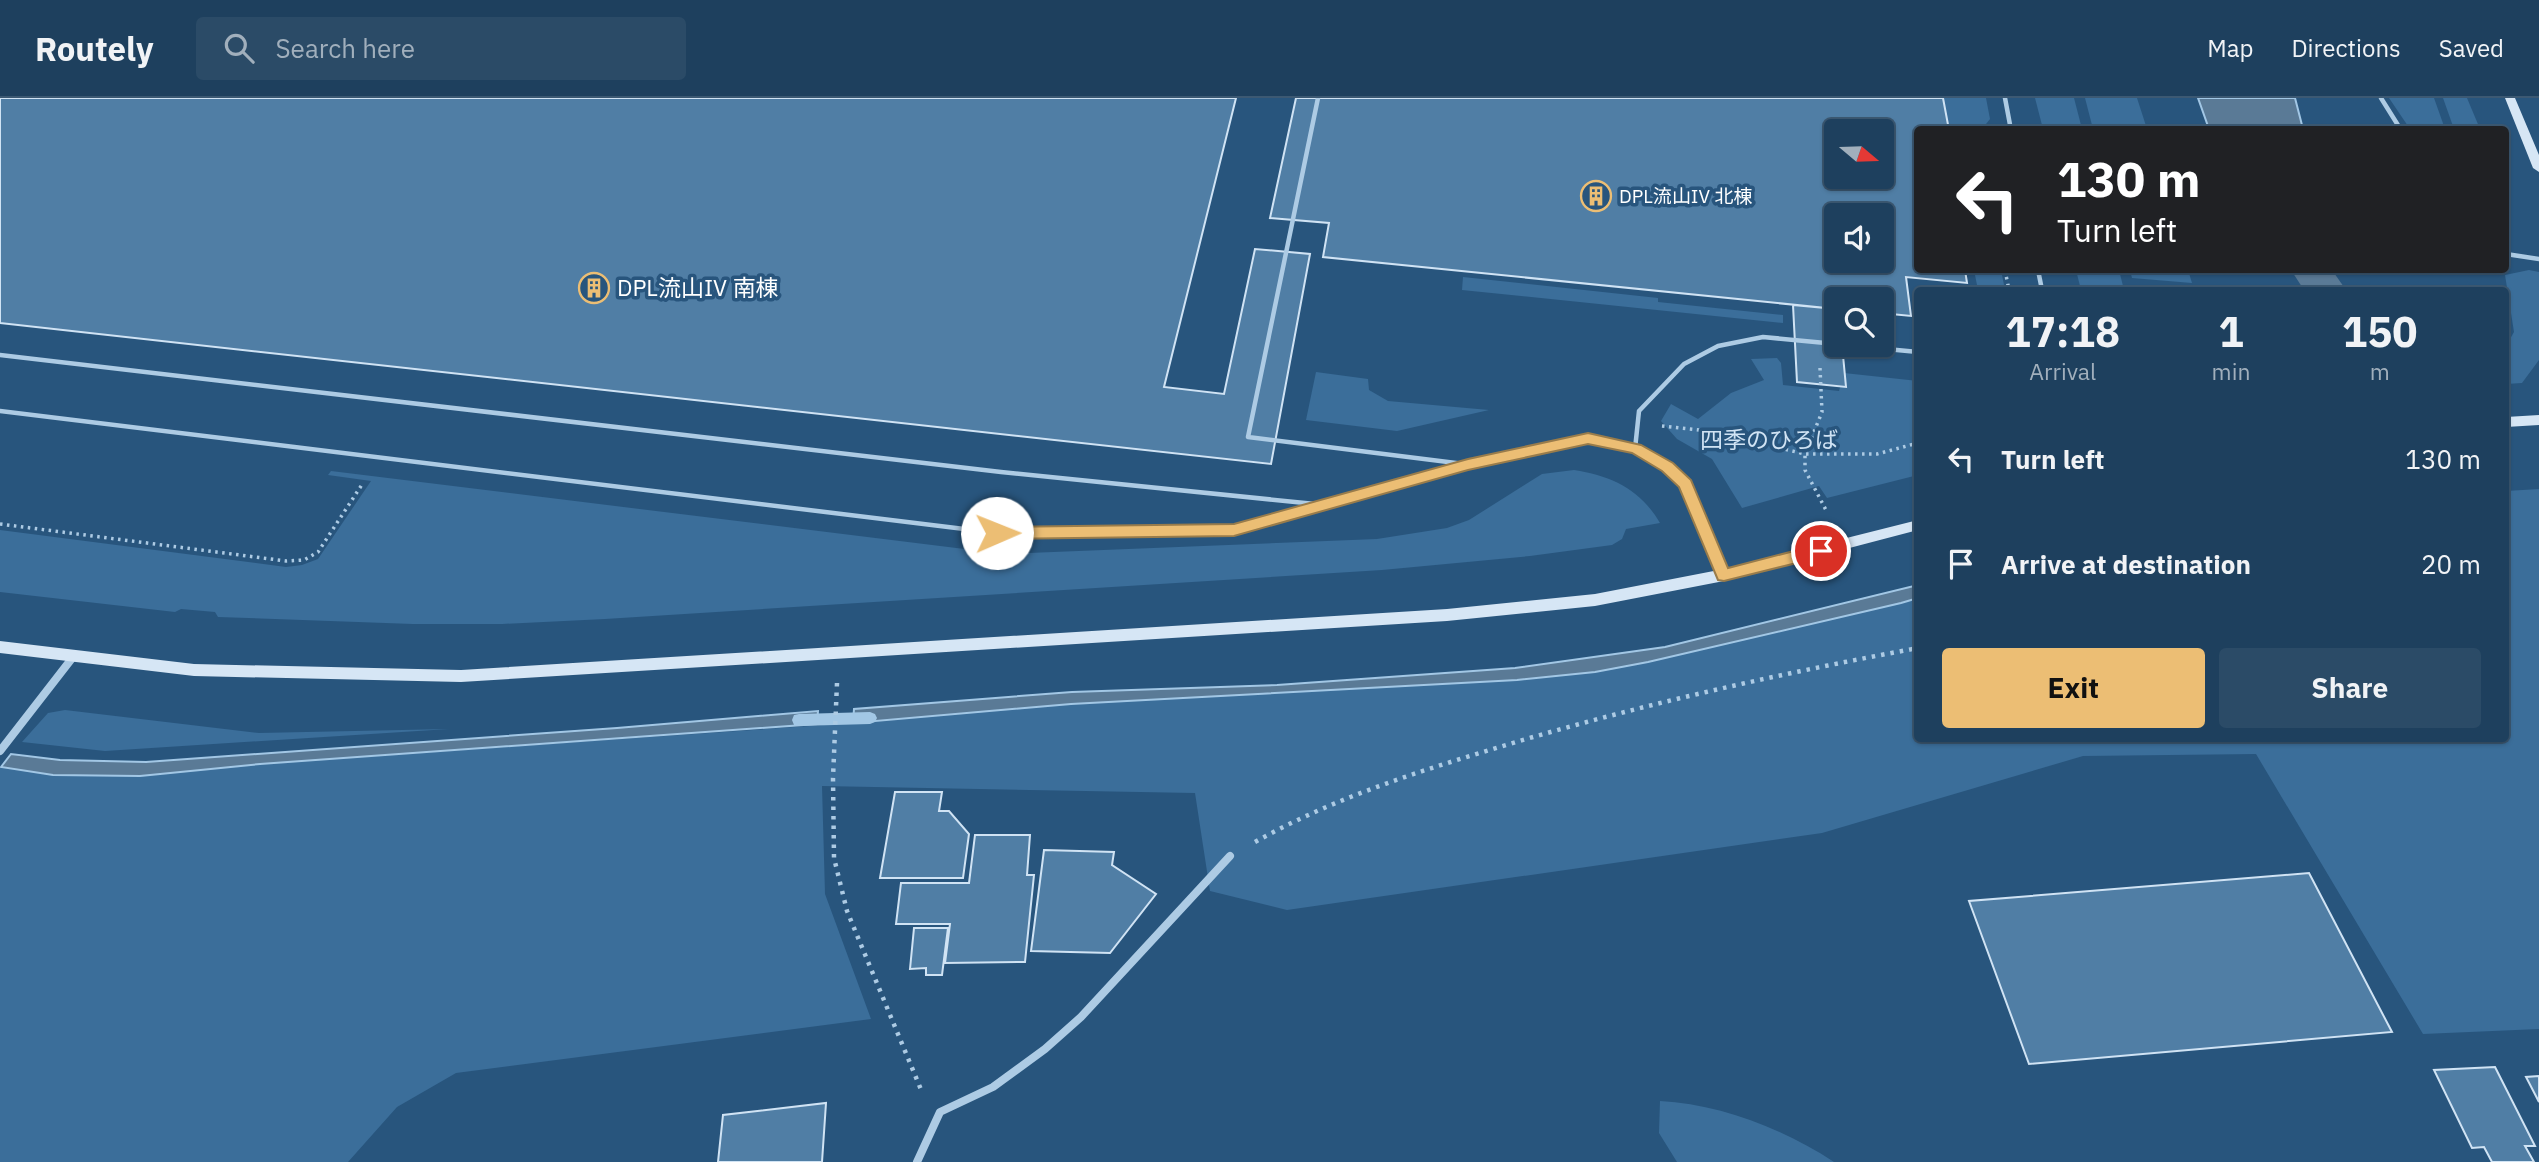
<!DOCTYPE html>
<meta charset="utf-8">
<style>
body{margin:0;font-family:"IBM Plex Sans","Noto Sans JP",sans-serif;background:#2b4b67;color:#f1f3f6;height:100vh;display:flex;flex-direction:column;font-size:26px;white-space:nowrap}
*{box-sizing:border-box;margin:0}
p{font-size:23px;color:#a1afbc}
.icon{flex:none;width:38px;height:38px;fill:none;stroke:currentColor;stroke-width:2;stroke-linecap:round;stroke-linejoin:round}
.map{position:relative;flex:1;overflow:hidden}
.sheet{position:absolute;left:1914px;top:189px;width:595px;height:455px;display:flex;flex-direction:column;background:#1e405e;border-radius:7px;box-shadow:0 2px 5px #0004,0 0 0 2px #3c5973}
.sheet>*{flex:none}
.hud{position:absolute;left:1914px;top:28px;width:595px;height:147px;border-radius:7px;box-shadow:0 2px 5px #0004,0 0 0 2px #3c5973;background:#202124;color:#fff;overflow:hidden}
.needle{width:46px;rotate:109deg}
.buttons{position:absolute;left:1824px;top:21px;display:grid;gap:14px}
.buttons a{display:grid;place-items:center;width:70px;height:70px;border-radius:7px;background:#1e405e;box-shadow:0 2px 5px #0004,0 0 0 2px #3c5973;font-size:35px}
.pin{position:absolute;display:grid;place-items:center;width:60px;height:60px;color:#fff;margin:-30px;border:4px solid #fff;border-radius:50%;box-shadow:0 2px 7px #0007}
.me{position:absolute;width:77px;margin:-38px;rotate:89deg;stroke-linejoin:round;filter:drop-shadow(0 0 5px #0008)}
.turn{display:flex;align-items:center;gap:24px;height:147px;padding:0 28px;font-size:32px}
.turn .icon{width:91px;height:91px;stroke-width:2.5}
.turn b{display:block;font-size:49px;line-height:60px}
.eta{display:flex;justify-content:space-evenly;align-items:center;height:119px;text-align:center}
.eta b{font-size:42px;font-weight:700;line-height:49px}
.button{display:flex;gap:14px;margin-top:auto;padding:14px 28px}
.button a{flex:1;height:80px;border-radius:7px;background:#ecbe74;color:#111;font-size:28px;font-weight:700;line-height:80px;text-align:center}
.button a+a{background:#2b4b67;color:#f1f3f6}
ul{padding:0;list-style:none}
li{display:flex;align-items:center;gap:21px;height:105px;padding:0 28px}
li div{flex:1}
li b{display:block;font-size:26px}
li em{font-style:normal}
header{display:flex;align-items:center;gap:42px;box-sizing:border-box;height:98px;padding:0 35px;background:#1e405e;border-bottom:2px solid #3c5973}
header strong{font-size:33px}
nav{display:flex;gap:38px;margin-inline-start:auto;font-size:24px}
.search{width:490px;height:63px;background:#2b4b67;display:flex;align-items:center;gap:18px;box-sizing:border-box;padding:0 24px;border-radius:7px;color:#a1afbc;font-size:26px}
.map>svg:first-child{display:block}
</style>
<header>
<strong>Routely</strong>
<div class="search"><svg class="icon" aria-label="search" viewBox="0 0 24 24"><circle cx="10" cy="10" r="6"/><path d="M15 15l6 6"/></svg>Search here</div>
<nav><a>Map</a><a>Directions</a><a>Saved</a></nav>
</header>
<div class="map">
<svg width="2539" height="1064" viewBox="0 0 2539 1064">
<rect width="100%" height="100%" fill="#28557d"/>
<!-- green -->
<path fill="#3b6e9a" d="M1943 0H1986L1990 21 1982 31H1949Z
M2035 0H2074L2082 31H2043Z
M2085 0H2137L2147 31H2093Z
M2389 0H2434L2445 31H2410Z
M2443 0H2467L2480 31H2454Z
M1974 172H2001L2005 192H1978Z
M2076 172H2119L2124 192H2081Z
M2130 172H2188L2192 185 2132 180Z
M2529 172 2539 174V262L2522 285 2506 286V248L2514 234 2505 177Z
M1463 179 1658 200V204L1783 217V225L1462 192Z
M1777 260 1781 265 1783 287 1839 293 1844 275 1918 283V377L1827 400 1819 388 1742 410 1712 361 1677 341 1661 323 1671 306 1698 321 1731 295 1764 282 1751 261Z
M1316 274 1368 281 1369 292 1388 303 1489 312 1397 333 1306 322Z
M1574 372C1612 378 1640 391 1660 425L1626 431 1622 441 1612 447 1530 458 1382 472 605 521 502 526H413L218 519 215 514 181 511 175 514 0 494V432L286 469 302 467 318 461 371 383 328 377 331 373 1005 456 1377 441 1447 430 1469 422 1542 376Z
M2539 391V931L2423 936 2256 656 2083 658 1822 735 1287 812 1210 793 1195 695 822 688 825 796 871 921 456 975 397 1009 348 1064H0V669L53 677 140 678 260 666 853 625 1071 606 1517 582 1595 574 1648 564 1918 500V640H2506V393Z
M65 612 259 635 449 631 105 653 22 644 48 615Z
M1660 1003C1720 1006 1784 1031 1834 1064H1677L1659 1035Z"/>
<!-- water -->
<path fill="#5a7a96" stroke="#a2c7e5" stroke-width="2" d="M2198 0H2295L2303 31H2209Z
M1918 487V500L1901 505 1648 564 1595 574 1517 582 1071 606 853 625 854 611 1072 594 1277 587 1515 570 1665 549Z
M818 613 817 626 260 666 140 678 53 677 1 669 11 656 60 662 146 664 617 630Z"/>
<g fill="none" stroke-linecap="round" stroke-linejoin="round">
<!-- stream -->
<path fill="#a2c7e5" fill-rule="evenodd" d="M870 614 875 616 877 620 875 624 870 626 799 628 794 627 792 622 794 617 799 616Z"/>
<!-- canal -->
<path fill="#5a7a96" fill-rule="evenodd" d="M2291 172H2332L2346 192H2304Z"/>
</g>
<!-- building -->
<path fill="#507ea5" stroke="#d0e3f4" stroke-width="2" fill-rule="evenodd" d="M0 0H1236L1164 289 1224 296 1255 151 1310 156 1271 366 0 225Z
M1296 0H1943L1949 32H1918V172H1965L1967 185 1906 179 1911 218 1881 215V201H1836V211L1323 159 1329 125 1270 120ZM1836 33H1881V79H1836ZM1836 117H1881V163H1836Z
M1793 207 1836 211V247H1842L1846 289 1797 284Z
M895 694H942L939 713H949L969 736 963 780H880Z
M975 737H1030L1027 777H1034L1025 864 945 865 950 826H896L901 785H969Z
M1044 752 1114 754 1112 767 1156 796 1110 855 1031 853Z
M2309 775 2392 934 2029 966 1969 803Z
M914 830H948L942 877H926V870L910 871Z
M2495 969 2535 1048H2525L2534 1064H2492L2484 1049 2472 1050 2434 972Z
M2539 978V1004L2526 979Z
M826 1005 822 1064H718L723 1017Z"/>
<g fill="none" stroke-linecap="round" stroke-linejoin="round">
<!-- path-far1 -->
<path stroke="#adcbe4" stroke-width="3.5" stroke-dasharray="2.5 4.5" stroke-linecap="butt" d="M2005 172 2009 192
M1820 270 1822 314 1805 356V372L1827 414
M1662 328 1708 333 1805 356H1877L1918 345
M0 426 286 463 304 462 318 454 363 385"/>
<!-- path -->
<path stroke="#adcbe4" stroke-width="4.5" stroke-dasharray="3.5 6" stroke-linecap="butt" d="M837 585 833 680 834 760 847 813 922 994
M1255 744C1337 698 1426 671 1516 644 1648 605 1783 575 1918 550"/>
<!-- lane-far1 -->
<path stroke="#adcbe4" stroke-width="4.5" d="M1318 0 1248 339 1464 366
M2005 0 2011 32
M2381 0 2401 32
M2506 156 2539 161
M2038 172 2042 192
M1844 247 1918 254
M0 257 1001 374 1315 406
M0 313 997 435 1234 432 1468 367 1588 340 1635 351 1668 369 1685 386 1719 466
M1635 351 1639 313 1684 266 1718 248 1763 239 1836 246"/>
<!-- lane -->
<path stroke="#adcbe4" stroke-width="6" d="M1719 465 1724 477"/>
<!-- street -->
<path stroke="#adcbe4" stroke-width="8" d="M0 653 73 559
M917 1064 940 1014 993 989 1045 951 1081 919 1230 758"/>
<!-- secondary -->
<path fill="#d6e6f5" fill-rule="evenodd" d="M2505 0H2515L2539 57V74L2533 70Z
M2539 317V327L2506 329V319Z
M1918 422V432L1724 483 1595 508 1447 523 461 584 194 578 0 555V543L194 566 461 572 1447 511 1595 496 1724 471Z"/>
</g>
<!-- route -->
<path fill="#ecbe74" stroke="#997c4b" stroke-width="2" d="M1588 335 1641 347 1673 365 1691 382 1728 470 1821 446 1829 453 1821 459 1724 483 1718 482 1679 389 1662 373 1632 355 1588 346 1468 372 1234 438 997 441 990 435 997 429 1234 426 1468 361Z"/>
<!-- icons -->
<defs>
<g id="building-ring" transform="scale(1.575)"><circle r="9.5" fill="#28557d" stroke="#ecbe74" stroke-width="1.5"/><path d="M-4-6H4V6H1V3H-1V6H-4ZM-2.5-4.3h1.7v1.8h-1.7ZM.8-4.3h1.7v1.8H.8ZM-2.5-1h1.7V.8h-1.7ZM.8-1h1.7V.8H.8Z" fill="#ecbe74"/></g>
</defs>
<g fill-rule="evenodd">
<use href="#building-ring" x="1596" y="98"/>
<use href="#building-ring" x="594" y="190"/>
</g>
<g text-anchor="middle" stroke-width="7" stroke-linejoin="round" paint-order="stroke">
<!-- far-poi labels -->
<g font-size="19" fill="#fff" stroke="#28557d" text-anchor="start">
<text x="1619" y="105">DPL流山IV 北棟</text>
</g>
<!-- poi labels -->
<g font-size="23" fill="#fff" stroke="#28557d" text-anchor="start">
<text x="617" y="198">DPL流山IV 南棟</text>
</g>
<!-- park labels -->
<g font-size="23" fill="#d0e3f4" stroke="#28557d">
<text x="1769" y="350">四季のひろば</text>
</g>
</g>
</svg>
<div class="buttons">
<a><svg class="needle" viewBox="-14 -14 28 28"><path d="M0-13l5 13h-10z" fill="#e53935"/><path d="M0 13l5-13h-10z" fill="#a1afbc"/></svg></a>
<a><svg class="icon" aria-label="sound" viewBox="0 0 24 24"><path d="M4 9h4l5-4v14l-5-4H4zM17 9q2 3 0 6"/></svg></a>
<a><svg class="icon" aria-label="search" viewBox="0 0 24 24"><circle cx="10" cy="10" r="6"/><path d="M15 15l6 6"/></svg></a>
</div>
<div class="pin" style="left:1821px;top:453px;background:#d93025"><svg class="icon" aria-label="arrive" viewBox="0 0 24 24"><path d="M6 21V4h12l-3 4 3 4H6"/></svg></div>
<svg class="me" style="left:997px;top:435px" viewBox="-20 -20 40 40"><circle r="19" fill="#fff"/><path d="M0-13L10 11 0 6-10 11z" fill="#ecbe74"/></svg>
<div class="hud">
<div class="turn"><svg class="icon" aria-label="left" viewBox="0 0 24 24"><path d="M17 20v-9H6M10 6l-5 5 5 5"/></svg><div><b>130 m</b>Turn left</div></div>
</div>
<section class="sheet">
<div class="eta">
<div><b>17:18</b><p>Arrival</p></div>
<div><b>1</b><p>min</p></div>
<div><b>150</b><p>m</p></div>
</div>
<ul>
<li><svg class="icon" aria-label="left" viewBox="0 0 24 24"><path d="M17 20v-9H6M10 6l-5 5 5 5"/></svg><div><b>Turn left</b></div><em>130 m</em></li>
<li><svg class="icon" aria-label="arrive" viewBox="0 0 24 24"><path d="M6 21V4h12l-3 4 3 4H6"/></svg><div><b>Arrive at destination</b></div><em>20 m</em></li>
</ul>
<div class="button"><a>Exit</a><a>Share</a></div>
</section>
</div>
